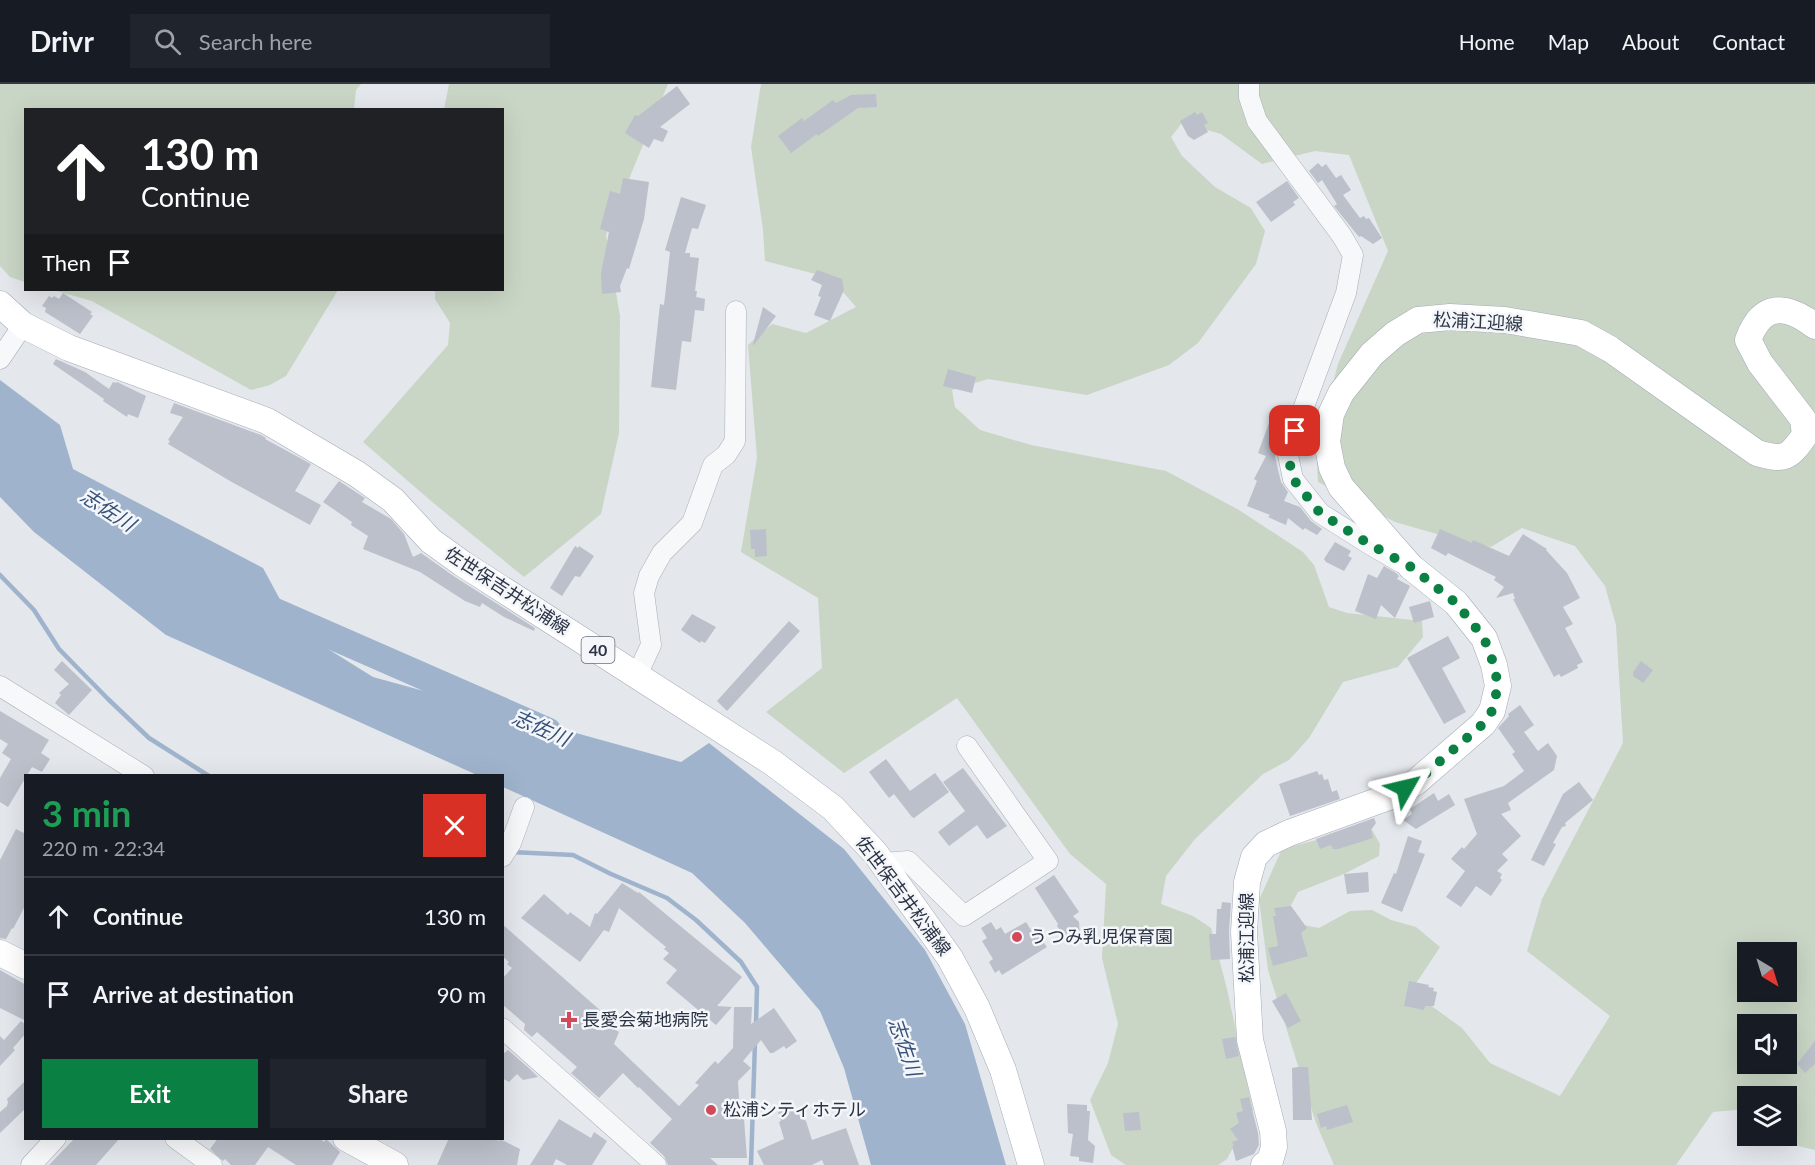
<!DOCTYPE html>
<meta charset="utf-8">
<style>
body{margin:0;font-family:Lato,"Noto Sans JP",sans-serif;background:#20242c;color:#f1f3f6;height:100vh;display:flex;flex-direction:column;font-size:22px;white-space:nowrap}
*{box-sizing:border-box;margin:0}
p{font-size:20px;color:#9ea1a6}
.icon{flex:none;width:33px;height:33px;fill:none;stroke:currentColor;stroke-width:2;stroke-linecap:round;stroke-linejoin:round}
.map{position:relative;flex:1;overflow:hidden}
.drawer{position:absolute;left:24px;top:690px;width:480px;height:366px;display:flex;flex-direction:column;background:#171b24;border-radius:0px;box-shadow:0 6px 24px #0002}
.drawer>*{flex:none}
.top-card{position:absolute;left:24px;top:24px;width:480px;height:183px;border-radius:0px;box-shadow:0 6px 24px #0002;background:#202124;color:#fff;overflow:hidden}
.needle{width:39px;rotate:142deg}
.buttons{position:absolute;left:1737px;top:858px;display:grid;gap:12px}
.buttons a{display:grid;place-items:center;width:60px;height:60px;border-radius:0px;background:#171b24;box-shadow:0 6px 24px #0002;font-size:30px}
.pin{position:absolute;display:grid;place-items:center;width:51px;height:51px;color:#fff;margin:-26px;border-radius:12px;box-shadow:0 3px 9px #0006}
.me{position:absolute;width:66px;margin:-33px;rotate:53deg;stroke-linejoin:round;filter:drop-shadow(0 0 4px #0008)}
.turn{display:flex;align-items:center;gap:21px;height:126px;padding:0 18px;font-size:27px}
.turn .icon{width:78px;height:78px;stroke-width:2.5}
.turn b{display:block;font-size:42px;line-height:51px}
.then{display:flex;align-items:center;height:57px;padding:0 18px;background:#0003;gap:12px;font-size:22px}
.round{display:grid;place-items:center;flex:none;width:63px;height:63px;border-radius:0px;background:#20242c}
.summary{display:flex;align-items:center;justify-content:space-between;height:102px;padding:0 18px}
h1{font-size:36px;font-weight:700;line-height:45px;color:#1e9e55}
.primary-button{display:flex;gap:12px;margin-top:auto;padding:12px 18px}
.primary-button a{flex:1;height:69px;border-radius:0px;background:#0b8043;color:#fff;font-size:24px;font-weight:700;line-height:69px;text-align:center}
.primary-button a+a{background:#20242c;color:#f1f3f6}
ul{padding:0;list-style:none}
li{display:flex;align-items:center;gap:18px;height:78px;padding:0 18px;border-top:2px solid #363941}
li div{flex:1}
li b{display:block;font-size:22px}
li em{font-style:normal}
header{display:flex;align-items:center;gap:36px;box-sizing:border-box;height:84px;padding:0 30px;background:#171b24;border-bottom:2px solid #363941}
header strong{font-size:28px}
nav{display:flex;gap:33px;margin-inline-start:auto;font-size:21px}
.search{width:420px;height:54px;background:#20242c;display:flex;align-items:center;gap:15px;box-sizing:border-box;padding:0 21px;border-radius:0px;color:#9ea1a6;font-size:22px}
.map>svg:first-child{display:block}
</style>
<header>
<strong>Drivr</strong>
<div class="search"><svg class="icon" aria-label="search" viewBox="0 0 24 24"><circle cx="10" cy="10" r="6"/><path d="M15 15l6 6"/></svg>Search here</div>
<nav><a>Home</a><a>Map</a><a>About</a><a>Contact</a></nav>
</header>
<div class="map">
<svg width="1815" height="1081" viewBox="0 0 1815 1081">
<rect width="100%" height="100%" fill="#e4e7ec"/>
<!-- green -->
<path fill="#c9d6c5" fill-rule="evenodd" d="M0 0H361L356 6 354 25 26 26 25 198 10 193 0 182Z
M449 0H668L606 151 620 232 619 349 601 430 524 493 431 417 363 358 448 261 450 239 435 215V206H502V26L444 25Z
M761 0H1815V1066L1789 1060 1787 1045 1786 1012H1782L1780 1003 1768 1012H1748L1747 1025 1713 1028 1676 1081H1334L1316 1039 1268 886 1259 816 1282 765 1370 742 1380 760 1379 772 1344 790 1298 808 1289 825 1298 840 1319 844 1350 827 1372 826 1391 836 1416 843 1440 863 1411 907 1462 944 1490 979 1560 1012 1610 932 1527 867 1542 815 1623 659 1616 541 1605 502 1575 462 1522 444 1491 463 1472 460 1395 438 1318 398 1316 364 1338 280 1388 167 1349 71 1315 67 1262 80 1221 50 1182 39 1171 53 1182 72 1215 103 1251 124 1265 147 1256 180 1198 259 1169 281 1087 311 988 295 952 306 955 323 980 346 1031 361 1166 387 1239 426 1303 468 1314 481 1329 523 1347 529 1422 537 1423 553 1398 583 1343 598 1309 654 1289 676 1263 690 1195 755 1166 792 1161 820 1193 832 1211 844 1227 905 1253 1026 1227 1075 1218 1081H1126L1111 1071 1090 1016 1108 979 1118 940 1102 874 1106 800 1070 770 957 614 844 689 766 628 822 584 818 514 741 468 757 374 748 261 772 240 806 249 856 223 831 194 765 177 763 146 751 63ZM1748 868H1786V908H1748ZM1748 940H1786V980H1748Z
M53 206H338L286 292 270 301 251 306 92 217Z"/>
<!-- water -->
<path fill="#9fb4cc" d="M0 296 60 341 73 385 263 484 296 545 373 593 681 678 709 659 844 765 925 866 965 940 1006 1081H871L844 984 820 927 745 839 692 789 503 703 502 692 477 691 166 551 34 448 0 413Z"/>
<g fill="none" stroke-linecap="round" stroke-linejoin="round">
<!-- stream -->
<path stroke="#9fb4cc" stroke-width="4.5" d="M0 491 34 526 59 565 108 615 149 654 209 692
M511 768 573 771 611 790 667 814 696 836 741 878 757 903 756 940
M751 1081 755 958"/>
<!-- river -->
<path stroke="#9fb4cc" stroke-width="27" d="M256 519 548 647"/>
</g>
<!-- building -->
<path fill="#bbc0ca" d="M677 2 690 20 660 43 668 47 663 58 654 55 649 64 625 49 635 31 638 32Z
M876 10 877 23 858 24 818 52 817 50 791 69 778 52 802 34 804 37 833 16 836 19 851 11Z
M1195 28 1197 31 1202 28 1208 39 1204 41 1208 48 1194 56 1188 52 1180 37Z
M1318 79 1322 83 1326 80 1336 94 1341 91 1351 106 1343 111 1360 134 1364 132 1366 135 1369 134 1382 154 1373 160 1361 152 1359 153 1334 122 1337 120 1322 96 1318 99 1309 87Z
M623 94 649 98 644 135 629 185 627 184 620 202 621 208 602 210 601 190 609 148 600 145 610 107 620 110Z
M1287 97 1299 114 1293 118 1295 121 1271 138 1256 118Z
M681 113 706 121 698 145 692 144 685 169H690V173L699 174 695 207H697L696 213 705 215 704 227 695 226 691 258 682 257 676 306 651 303 660 220 664 221 670 168 665 166Z
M817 186 842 195 844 206 830 237 814 231 821 213 818 212 822 201 811 196Z
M63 209 92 228 90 230 93 232 80 250 45 228 46 224 42 222 49 212 52 214 54 212 59 215Z
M763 223 776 232 754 261 753 260Z
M56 275 85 288 109 305 113 298 116 299 117 298 146 312 138 334 128 330 127 333 103 317 104 315 53 280Z
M948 285 976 293 972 309 943 302Z
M174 319 261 351 266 354 265 355 311 380 295 407 321 421 310 441 230 397 168 360 170 357 168 356 183 333 170 329Z
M1269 339 1283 344 1275 373 1281 398 1288 408 1284 417 1300 423 1311 437 1322 445 1317 451 1305 444 1303 446 1288 434 1286 441 1268 433 1270 431 1247 422 1257 397 1254 395 1266 372 1258 369Z
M339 397 365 414 362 418 391 435 404 450 413 473 421 469 455 493 535 544 534 547 504 533 482 519 480 523 465 517 420 488 363 465 368 452 351 441 352 438 323 418Z
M766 445 767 472 755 473V465H751L750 446Z
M1440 445 1472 459 1473 456 1509 472 1523 450 1547 465 1546 466 1567 489 1580 514 1563 523 1573 540 1565 544 1583 578 1577 581 1578 584 1561 593 1559 590 1554 593 1513 515H1515L1513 509 1496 514 1504 503 1494 496 1496 493 1448 469 1446 472 1431 464Z
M1335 458 1351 467 1348 472 1352 474 1344 487 1326 478 1324 475Z
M575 462 578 464 579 462 594 472 580 493 575 492 562 512 550 504Z
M1384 482 1396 489 1399 492 1397 495 1410 502 1395 534 1381 521 1376 535 1355 527 1368 490 1377 494Z
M1430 517 1434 533 1414 539 1409 523Z
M692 530 716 543 705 559 701 557 700 559 681 546Z
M789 537 800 547 727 627 717 617Z
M1448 552 1460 574 1442 584 1466 628 1444 640 1407 574Z
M62 577 92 606 69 631 55 619 61 611 59 609 69 600 54 586Z
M1641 577 1653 586 1643 599 1633 592V588Z
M1520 621 1534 641 1524 648 1538 667 1548 659 1557 672 1554 686 1508 719 1511 726 1501 730 1521 752 1502 770 1508 776 1497 787 1502 790 1500 794 1502 796 1491 812 1476 802 1461 823 1446 813 1465 787 1451 775 1462 763 1464 765 1477 750 1464 715 1504 702 1524 687 1512 670 1515 668 1498 644 1509 632 1508 630Z
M0 627 49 656 41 669 50 675 42 688 32 683 8 723 0 718V694L11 675 2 669 8 660 0 655Z
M886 675 910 707 935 689 949 708 914 734 912 733 894 710 889 714 869 688Z
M963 684 1007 742 987 755 977 741 949 762 938 748 965 727 943 698Z
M1317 687 1319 691 1322 690 1324 696 1328 695 1332 708 1337 706 1340 715 1290 732 1279 700Z
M1579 698 1593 716 1565 739 1566 742 1562 743 1553 759 1556 760 1544 782 1531 776 1563 710Z
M1434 709 1438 717 1449 710 1455 721 1416 745 1403 736 1412 730 1410 725Z
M1374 734 1376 739 1371 746 1373 754 1338 765H1333L1331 761 1320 765 1316 755Z
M16 745 26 750V820L13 845 12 844 6 855 0 854V776Z
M1408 752 1422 757 1418 768 1425 770 1402 828 1381 819 1394 789 1396 790Z
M1368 788 1369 808 1347 810 1344 790Z
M1054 791 1079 828 1073 832 1079 838 1080 854 1072 859 1067 852 1064 854 1057 842 1058 840 1035 804Z
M622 799 638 809 639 808 742 893 717 922 732 923 716 941 666 899 677 886 663 875 669 869 664 865 666 863 619 824 609 848 604 846 580 878 521 834 544 810 568 831 570 828 590 843 595 829 597 830Z
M1222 818 1231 819 1229 847 1230 875 1211 876 1209 850H1216L1217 825H1221Z
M1291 822 1307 844 1301 849 1308 872 1273 882 1268 864 1278 862 1273 832H1276L1274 824Z
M991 838 996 846 1001 843 1005 850 1026 838 1036 854 1039 853 1047 863 1002 891 999 886 995 889 989 878 993 875 982 857 987 854 981 844Z
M502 840 618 942 615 945 619 948 614 960 679 1022 699 1001 695 999 715 977 718 980 733 964 734 923H752L751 940 774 924 797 957 786 965 784 962 773 969H770L761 956 743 977 751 984 738 997 740 1031 744 1035 747 1074H710L718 1081H668L664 1072 650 1059 672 1035 639 1003 638 1004 623 989 599 1014 571 989 577 983 537 948 532 953 524 946 525 940 502 920V895L512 884 507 880 509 878 502 872Z
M0 886 26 901V937L0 924Z
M1409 897 1429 901 1428 903 1434 904 1433 907 1437 908 1434 922H1425L1424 926 1404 922Z
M1286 909 1301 937 1288 944 1272 917Z
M21 937 26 941V949L13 964 15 966 0 982V952L4 956Z
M1235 953 1239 972 1226 975 1222 955Z
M1815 957V980L1805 989 1797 980Z
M508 966 530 985 538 993 523 996 517 990 509 998 502 994V971Z
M1298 983H1308L1312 1036H1293L1292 984Z
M26 996V1024L0 1049V1028L7 1022 8 1018 7 1015Z
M1249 1013 1258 1049 1259 1061 1254 1070 1236 1077 1232 1062H1234L1232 1058 1238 1056 1230 1045 1239 1039 1236 1029 1243 1027 1240 1015Z
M1067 1020 1087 1021V1027H1090L1088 1056 1095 1062 1093 1079 1079 1077V1073L1070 1072 1073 1050 1068 1049Z
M1347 1021 1353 1038 1327 1046 1326 1042 1321 1044 1317 1030Z
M791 1024 806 1037 812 1056 846 1044 859 1081H824L822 1076 812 1081H764L757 1067 784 1055 779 1038 781 1037 778 1028Z
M1139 1028 1141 1046 1125 1047 1123 1029Z
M559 1035 591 1054 594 1048 607 1057 592 1081H567L556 1075 553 1081H530Z
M75 1054H120L96 1081H49Z
M218 1054H319L324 1058 326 1055 340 1068 332 1081H296L268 1063 255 1081H231L225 1075 223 1077 210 1065Z
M449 1054H494L499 1057 500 1055 520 1065 517 1081H437Z"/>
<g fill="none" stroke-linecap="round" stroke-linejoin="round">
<!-- minor casing -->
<g stroke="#a9aeb7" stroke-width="21">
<path id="minor" d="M1249 0V13L1257 37 1342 152 1353 171 1346 209 1295 347 1288 371 1293 395 1320 429 1369 460 1400 478
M0 275 23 241
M637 591 651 561 644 509 649 492 662 469 692 439 713 381 726 371 735 357 736 227
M0 602 144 692
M502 773 511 759 524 723
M883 779 908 777 964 832 1048 777 967 662
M502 944 656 1081
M175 1054 212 1081
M31 1081 56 1054"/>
</g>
<!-- major casing -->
<g stroke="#a3abb8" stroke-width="27">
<path id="major" d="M0 220 23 241 69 264 267 337 357 390 393 416 431 457 463 480 773 679 833 724 876 770 950 874 977 924 1003 986 1031 1081
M0 869 26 882
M346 1054 395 1081
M1264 1081 1270 1077 1274 1063 1273 1047 1250 956 1244 848 1247 798 1254 773 1266 760 1289 749 1394 711 1416 698 1483 640 1492 627 1498 602 1494 581 1484 554 1456 519 1411 483 1341 403 1332 384 1327 358 1331 330 1341 309 1372 270 1395 250 1418 236 1450 233 1505 236 1581 249 1610 265 1757 369C1785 377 1789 374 1805 351L1803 335 1760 279 1748 256C1762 218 1786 220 1815 242"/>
</g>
<!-- minor -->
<use href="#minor" stroke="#f7f8fa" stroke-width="20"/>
<!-- major -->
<use href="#major" stroke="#fff" stroke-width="26"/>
</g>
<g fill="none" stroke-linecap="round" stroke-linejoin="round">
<!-- route -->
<path stroke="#0b8043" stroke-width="10" stroke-dasharray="0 18" d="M1295 347 1288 371 1293 395 1320 429 1369 460 1411 483 1456 519 1484 554 1494 581 1498 602 1492 627 1483 640 1416 698 1405 704"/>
</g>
<!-- markers -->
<g fill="#d1495b" stroke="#f4f6f9" stroke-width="2">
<circle cx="1017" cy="853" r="6"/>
<path d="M566 927h6v6h6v6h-6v6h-6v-6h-6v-6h6z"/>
<circle cx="711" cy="1026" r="6"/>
</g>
<g text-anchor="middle" stroke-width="5" stroke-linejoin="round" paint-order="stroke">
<!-- shield labels -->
<rect fill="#f4f6f9" stroke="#676e7b" stroke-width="1.5" x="581.5" y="553" width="33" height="26" rx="4.5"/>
<g font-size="16" font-weight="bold" fill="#2b3445">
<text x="598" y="572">40</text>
</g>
<!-- street labels -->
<g font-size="18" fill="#2b3445" stroke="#f4f6f9">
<text transform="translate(1478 238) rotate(3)" y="6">松浦江迎線</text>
<text transform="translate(507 507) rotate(33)" y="6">佐世保吉井松浦線</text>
<text transform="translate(903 812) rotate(53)" y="6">佐世保吉井松浦線</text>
<text transform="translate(1247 854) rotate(-90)" y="6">松浦江迎線</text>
</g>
<!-- poi labels -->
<g font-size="18" fill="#2b3445" stroke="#f4f6f9" text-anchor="start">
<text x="1029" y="859">うつみ乳児保育園</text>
<text x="582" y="942">長愛会菊地病院</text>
<text x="723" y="1032">松浦シティホテル</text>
</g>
<!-- water labels -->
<g font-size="20" font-style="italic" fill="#34527a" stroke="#f4f6f9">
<text transform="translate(108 426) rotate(33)" y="7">志佐川</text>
<text transform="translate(541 644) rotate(24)" y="7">志佐川</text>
<text transform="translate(905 963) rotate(71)" y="7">志佐川</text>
</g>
</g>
</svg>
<div class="buttons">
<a><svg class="needle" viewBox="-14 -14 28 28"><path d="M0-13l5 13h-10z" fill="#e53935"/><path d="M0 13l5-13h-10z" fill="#9ea1a6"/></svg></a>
<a><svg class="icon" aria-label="sound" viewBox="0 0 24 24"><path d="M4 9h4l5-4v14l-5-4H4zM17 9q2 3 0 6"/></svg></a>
<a><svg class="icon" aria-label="layers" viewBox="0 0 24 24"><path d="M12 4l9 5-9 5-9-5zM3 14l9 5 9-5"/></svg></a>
</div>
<div class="pin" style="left:1295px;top:347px;background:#d93025"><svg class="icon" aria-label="arrive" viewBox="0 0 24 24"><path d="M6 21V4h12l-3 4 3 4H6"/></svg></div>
<svg class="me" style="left:1405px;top:704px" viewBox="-20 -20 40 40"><path d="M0-17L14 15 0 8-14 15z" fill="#0b8043" stroke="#fff" stroke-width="4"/></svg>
<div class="top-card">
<div class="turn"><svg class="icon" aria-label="ahead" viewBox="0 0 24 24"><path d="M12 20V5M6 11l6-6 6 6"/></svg><div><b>130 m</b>Continue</div></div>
<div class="then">Then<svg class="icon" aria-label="arrive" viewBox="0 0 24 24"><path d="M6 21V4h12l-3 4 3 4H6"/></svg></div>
</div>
<section class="drawer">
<div class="summary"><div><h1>3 min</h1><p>220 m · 22:34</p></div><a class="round" style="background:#d93025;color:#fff"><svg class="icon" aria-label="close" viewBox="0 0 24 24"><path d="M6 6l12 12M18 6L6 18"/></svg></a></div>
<ul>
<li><svg class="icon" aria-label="ahead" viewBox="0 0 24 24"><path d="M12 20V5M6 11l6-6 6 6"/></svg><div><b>Continue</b></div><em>130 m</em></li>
<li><svg class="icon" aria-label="arrive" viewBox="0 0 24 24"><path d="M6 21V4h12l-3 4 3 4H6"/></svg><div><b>Arrive at destination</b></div><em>90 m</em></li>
</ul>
<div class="primary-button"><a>Exit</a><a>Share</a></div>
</section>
</div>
